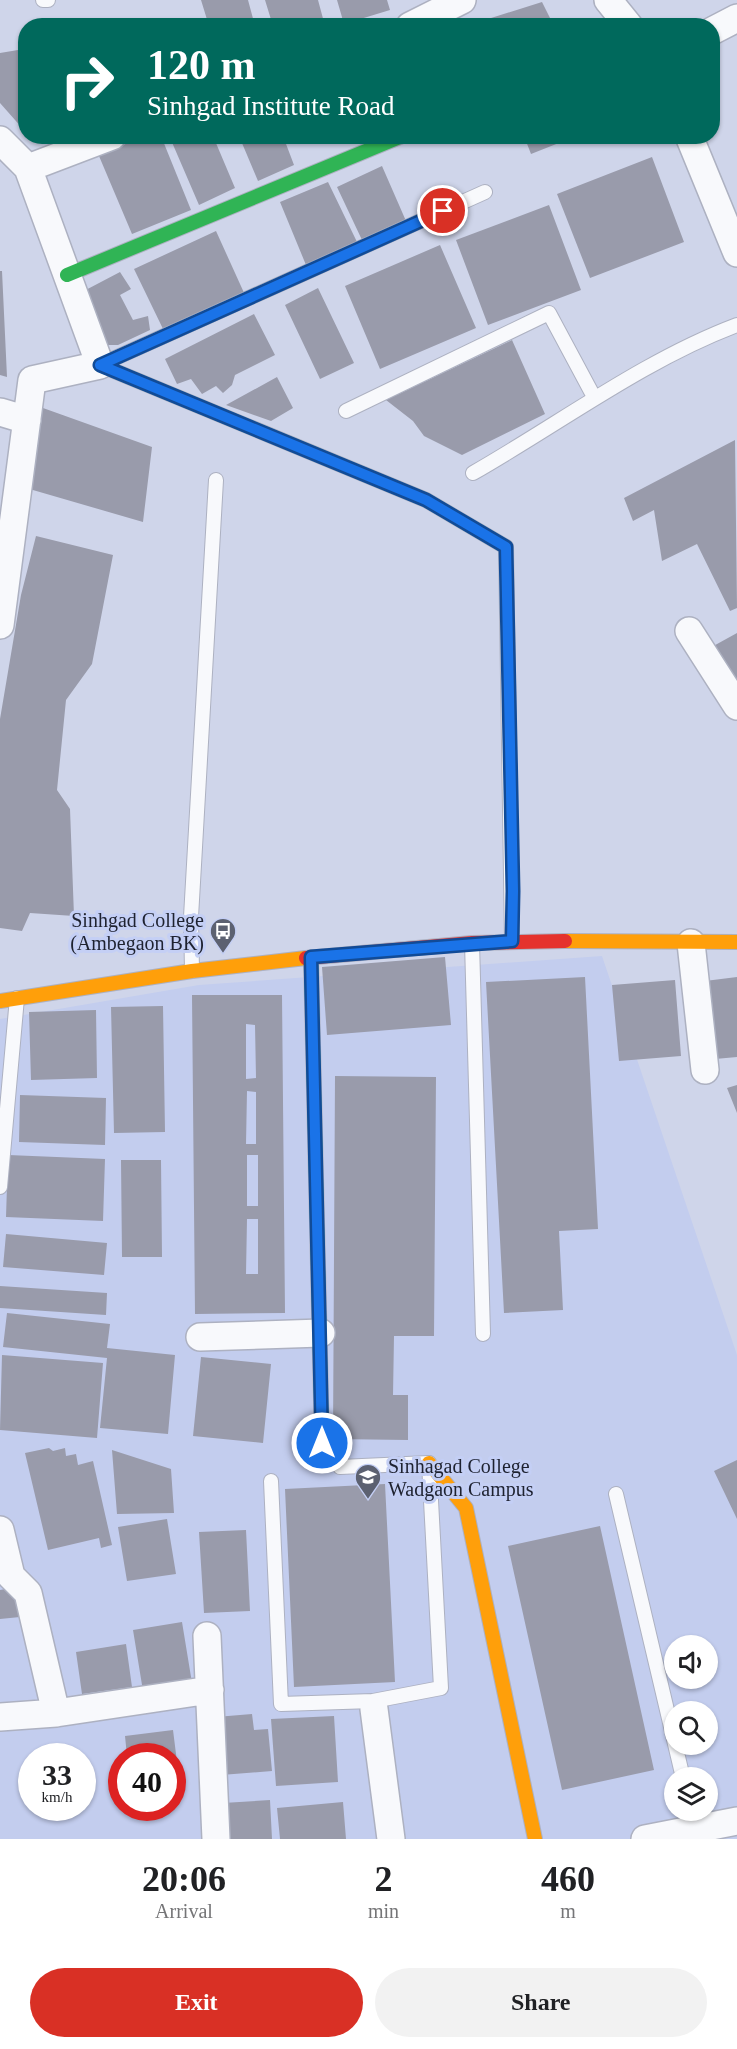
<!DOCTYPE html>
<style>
body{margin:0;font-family:Georgia,serif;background:#f2f2f2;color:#202124;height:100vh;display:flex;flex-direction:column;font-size:22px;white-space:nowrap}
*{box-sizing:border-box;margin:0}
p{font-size:20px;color:#757577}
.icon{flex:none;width:33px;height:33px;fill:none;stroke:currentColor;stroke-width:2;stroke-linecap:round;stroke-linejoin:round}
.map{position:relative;height:1839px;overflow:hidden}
.details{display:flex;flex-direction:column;background:#fff;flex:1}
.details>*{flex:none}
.hud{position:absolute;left:18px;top:18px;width:702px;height:126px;border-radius:24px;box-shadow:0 2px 4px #0004;background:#00695c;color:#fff;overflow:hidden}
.buttons{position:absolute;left:664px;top:1635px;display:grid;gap:12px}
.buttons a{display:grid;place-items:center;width:54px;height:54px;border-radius:50%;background:#fff;box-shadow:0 2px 4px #0004;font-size:30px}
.speed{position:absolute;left:18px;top:1743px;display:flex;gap:12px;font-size:30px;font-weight:700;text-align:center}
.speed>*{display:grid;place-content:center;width:78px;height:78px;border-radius:50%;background:#fff;box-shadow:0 2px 4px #0004;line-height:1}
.speed small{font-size:15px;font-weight:400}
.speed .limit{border:9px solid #d22;background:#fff;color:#111}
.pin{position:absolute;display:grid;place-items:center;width:51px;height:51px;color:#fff;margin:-26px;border:3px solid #fff;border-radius:50%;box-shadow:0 2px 6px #0007}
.me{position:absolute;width:66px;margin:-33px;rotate:0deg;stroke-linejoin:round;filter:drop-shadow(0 0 4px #0008)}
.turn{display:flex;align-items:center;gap:21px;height:126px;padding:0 30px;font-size:27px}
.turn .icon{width:78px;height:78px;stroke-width:2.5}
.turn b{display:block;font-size:42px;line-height:51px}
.eta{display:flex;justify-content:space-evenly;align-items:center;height:102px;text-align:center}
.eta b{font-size:36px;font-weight:700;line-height:42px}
.primary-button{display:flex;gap:12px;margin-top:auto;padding:12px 30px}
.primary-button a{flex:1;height:69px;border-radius:36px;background:#d93025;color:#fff;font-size:24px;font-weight:700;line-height:69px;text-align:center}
.primary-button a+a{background:#f2f2f2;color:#202124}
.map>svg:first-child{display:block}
</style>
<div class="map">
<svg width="737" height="1839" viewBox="0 0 737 1839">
<rect width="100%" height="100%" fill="#cfd5ea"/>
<!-- built -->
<path fill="#c3cdee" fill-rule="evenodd" d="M602 956 737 1355V1839H0V1019L199 985ZM675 1646H708V1678H675ZM675 1712H708V1744H675ZM32 1756H82V1808H32ZM122 1756H172V1808H122ZM675 1778H708V1810H675Z"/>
<!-- building -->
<path fill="#999bab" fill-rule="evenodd" d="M201 0H248L255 26H209Z
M265 0H318L325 26H273Z
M337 0H387L390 10 344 24Z
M542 2 554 26H469V25Z
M18 50 26 76V128L23 129 0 103V53Z
M143 136H161L191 210 132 234 99 156Z
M177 136H213L235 188 199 205 171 140Z
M239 136H283L294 165 258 181Z
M524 136H574V137L531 154Z
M652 157 684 242 590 278 557 194Z
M382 166 406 221 362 240 337 187Z
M328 182 357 242 306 265 280 202Z
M549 205 581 290 488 325 456 240Z
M216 231 245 295 164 331 134 269Z
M440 245 476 328 380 369 345 286Z
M0 271H2L7 377 0 375Z
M120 272 131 289 120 295 133 320 148 316 150 330 118 345H98L80 293Z
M318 288 354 363 320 379 285 305Z
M254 314 275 355 235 375 232 385 223 393 216 386 202 394 191 379 177 384 165 359Z
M512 340 545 414 462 455 424 436 413 421 386 400Z
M277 377 293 408 271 421 226 405Z
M43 408 152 447 143 522 26 488Z
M735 440 737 608 730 611 697 544 662 561 654 510 633 521 624 498Z
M36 536 113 555 92 664 66 700 57 790 70 809 74 916 30 913 22 931 0 928V719L21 595Z
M737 633V697L708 649Z
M445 957 451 1025 327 1035 322 967Z
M585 977 598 1229 559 1231 563 1310 504 1313 486 982Z
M737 977V1057L715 1059 705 981Z
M675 980 681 1056 619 1061 612 985Z
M192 995H282L285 1313 195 1314ZM246 1024 255 1025 256 1078 246 1079ZM247 1091 256 1092V1144H246ZM247 1155H258V1206H247ZM247 1219H258V1274H246Z
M163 1006 165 1132 114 1133 111 1007Z
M96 1010 97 1078 31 1080 29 1012Z
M335 1076 436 1077 434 1336H394L393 1395H408V1440L333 1439Z
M737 1085V1113L727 1088Z
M20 1095 106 1098 105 1145 19 1142Z
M8 1155 105 1159 103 1221 6 1217Z
M121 1160H161L162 1257H122Z
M6 1234 107 1243 104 1275 3 1267Z
M0 1286 107 1293 106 1315 0 1308Z
M7 1313 110 1324 107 1348 175 1355 168 1434 100 1428 107 1358 3 1347Z
M2 1355 103 1363 97 1438 0 1430Z
M201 1357 271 1364 263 1443 193 1436Z
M49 1448 53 1451 65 1448 66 1456 76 1454 78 1465 93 1461 112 1545 101 1548 99 1538 48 1550 25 1453Z
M112 1450 171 1469 174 1513 117 1514Z
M737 1460V1519L714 1471Z
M385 1484 395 1682 294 1687 285 1489Z
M167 1519 176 1574 127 1581 118 1527Z
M600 1526 654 1770 562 1790 508 1546Z
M246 1530 250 1611 204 1613 199 1532Z
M16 1587 20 1617 0 1619V1590Z
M182 1622 192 1683 143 1691 133 1630Z
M126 1644 132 1687 82 1694 76 1652Z
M252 1714 254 1730 268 1729 272 1771 221 1775 216 1717Z
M334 1716 338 1782 276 1786 271 1719Z
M173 1730 180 1786 172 1787V1756H127L125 1736Z
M270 1800 272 1839H226L223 1803Z
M343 1802 346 1839H280L277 1808Z"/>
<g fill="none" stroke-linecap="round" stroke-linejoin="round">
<!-- lane casing -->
<g stroke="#adb1c1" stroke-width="16">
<path id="lane" d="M43 0H48
M104 363 485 192
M346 411 549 313 594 397
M473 473C559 424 644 360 737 325
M506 547 512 941
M472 943 483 1334
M192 971 191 917 216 480
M0 1187 17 998
M340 1467 429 1463 441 1688 373 1701 374 1707
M271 1481 281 1704 373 1701
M616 1494 675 1744
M675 1744 683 1778
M691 1810 695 1830"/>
</g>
<!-- street casing -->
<g stroke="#adb1c1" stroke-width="30">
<path id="street" d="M608 0 629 26
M410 26 462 0
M712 31 737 18
M689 136 737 253
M0 140 28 168 100 365 32 380 0 625
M28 168 112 136
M0 412 27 420
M689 631 737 706
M691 943 705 1070
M200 1337 321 1333
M0 1530 11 1576 28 1593 56 1713
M207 1636 216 1839
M374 1709 391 1839
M0 1717 56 1713 210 1690
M645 1839 737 1821"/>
</g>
<!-- fast casing -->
<g stroke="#adb1c1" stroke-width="16">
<path id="fast" d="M67 275 402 136
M100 365 426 500 506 547
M311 957 322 1443"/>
</g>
<!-- slow casing -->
<g stroke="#adb1c1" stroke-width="16">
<path id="slow" d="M565 941 737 942
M0 1001 192 971 306 958
M429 1463 466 1508 535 1839"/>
</g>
<!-- jam casing -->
<g stroke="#adb1c1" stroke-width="16">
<path id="jam" d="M306 958 472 943 565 941"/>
</g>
<!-- lane -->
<use href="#lane" stroke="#f8f9fc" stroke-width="14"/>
<!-- street -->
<use href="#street" stroke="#f8f9fc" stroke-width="27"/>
<!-- fast -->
<use href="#fast" stroke="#30b455" stroke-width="14"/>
<!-- slow -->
<use href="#slow" stroke="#ff9f0a" stroke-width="14"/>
<!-- jam -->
<use href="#jam" stroke="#e5322d" stroke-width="14"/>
</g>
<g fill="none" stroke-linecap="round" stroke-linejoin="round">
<!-- route casing -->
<g stroke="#114b97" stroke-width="15">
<path id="route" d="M322 1443 311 957 512 941 513 891 506 547 426 500 100 365 443 211"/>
</g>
<!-- route -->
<use href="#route" stroke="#1a73e8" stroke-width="10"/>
</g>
<!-- icons -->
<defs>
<g id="bus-pin" transform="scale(1.35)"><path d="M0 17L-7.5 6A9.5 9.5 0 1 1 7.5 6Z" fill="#5c6171" stroke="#c4cff5"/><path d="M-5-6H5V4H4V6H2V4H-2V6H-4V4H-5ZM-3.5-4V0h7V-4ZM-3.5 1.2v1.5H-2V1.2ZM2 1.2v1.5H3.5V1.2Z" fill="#fff"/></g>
<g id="university-pin" transform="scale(1.35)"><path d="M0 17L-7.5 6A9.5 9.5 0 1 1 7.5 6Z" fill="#5c6171" stroke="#c4cff5"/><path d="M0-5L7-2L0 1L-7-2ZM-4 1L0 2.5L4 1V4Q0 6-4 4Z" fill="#fff"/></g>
</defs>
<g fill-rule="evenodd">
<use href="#bus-pin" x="223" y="931"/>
<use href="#university-pin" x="368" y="1477"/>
</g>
<g text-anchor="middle" stroke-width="6" stroke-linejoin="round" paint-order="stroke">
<!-- poi labels -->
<g font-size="20" fill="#1e2230" stroke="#c4cff5" text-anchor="end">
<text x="204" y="927">Sinhgad College<tspan x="204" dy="23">(Ambegaon BK)</tspan></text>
<text x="388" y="1473" text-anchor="start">Sinhagad College<tspan x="388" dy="23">Wadgaon Campus</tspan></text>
</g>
</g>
</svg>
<div class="buttons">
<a><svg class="icon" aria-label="sound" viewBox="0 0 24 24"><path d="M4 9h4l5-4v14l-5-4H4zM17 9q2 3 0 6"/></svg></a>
<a><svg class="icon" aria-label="search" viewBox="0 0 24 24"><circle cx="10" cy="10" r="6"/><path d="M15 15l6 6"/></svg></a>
<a><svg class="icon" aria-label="layers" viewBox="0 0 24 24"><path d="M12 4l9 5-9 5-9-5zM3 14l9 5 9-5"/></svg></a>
</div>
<div class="speed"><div>33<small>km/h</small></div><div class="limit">40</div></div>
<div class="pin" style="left:443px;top:211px;background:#d93025"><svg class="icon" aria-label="arrive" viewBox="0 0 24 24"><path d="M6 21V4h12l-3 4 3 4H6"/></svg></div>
<svg class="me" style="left:322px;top:1443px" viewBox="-20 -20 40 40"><circle r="17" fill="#1a73e8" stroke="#fff" stroke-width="3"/><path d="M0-11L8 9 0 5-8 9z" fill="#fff"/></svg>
<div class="hud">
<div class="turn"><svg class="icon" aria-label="right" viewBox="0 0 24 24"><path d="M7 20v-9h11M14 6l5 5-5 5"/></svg><div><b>120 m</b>Sinhgad Institute Road</div></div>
</div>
</div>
<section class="details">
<div class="eta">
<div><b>20:06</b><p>Arrival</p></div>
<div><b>2</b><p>min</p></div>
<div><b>460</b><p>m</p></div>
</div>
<div class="primary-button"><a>Exit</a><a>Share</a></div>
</section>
